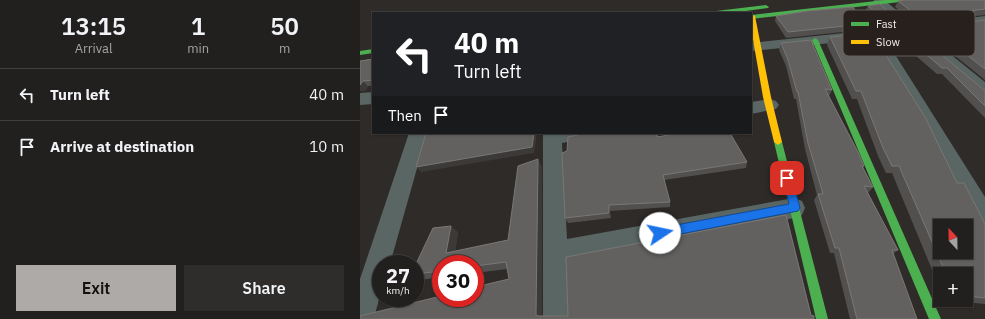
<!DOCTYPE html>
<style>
body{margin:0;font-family:"IBM Plex Sans",sans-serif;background:#2e2d2c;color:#f1f3f6;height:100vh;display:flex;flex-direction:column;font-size:15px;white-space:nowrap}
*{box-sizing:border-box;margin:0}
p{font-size:13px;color:#a2a3a4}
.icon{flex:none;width:22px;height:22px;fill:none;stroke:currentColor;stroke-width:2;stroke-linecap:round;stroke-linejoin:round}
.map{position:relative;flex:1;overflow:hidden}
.drawer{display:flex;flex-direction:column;background:#22201f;width:360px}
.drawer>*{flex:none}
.top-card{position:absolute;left:12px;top:12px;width:380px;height:122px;border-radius:0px;box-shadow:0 1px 3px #0004,0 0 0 1px #3f3e3d;background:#202124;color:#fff;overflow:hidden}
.needle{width:26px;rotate:338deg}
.buttons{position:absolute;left:573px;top:219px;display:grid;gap:8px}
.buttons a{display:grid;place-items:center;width:40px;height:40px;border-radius:0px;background:#22201f;box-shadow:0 1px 3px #0004,0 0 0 1px #3f3e3d;font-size:20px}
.speed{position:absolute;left:12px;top:255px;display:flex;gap:8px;font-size:20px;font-weight:700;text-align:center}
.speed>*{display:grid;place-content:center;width:52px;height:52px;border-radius:50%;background:#22201f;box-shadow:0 1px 3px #0004,0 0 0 1px #3f3e3d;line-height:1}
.speed small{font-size:10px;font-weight:400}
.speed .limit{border:6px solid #d22;background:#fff;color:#111}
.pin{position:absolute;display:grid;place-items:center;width:34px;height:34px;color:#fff;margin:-17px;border-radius:8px;box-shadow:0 2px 6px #0006}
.me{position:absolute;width:44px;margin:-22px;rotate:79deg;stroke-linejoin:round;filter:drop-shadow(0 0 3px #0008)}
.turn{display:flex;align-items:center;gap:14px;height:84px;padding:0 16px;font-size:18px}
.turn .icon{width:52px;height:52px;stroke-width:2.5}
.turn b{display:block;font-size:28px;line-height:34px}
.then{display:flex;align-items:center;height:38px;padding:0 16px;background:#0003;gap:8px;font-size:15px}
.eta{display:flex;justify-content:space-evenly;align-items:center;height:68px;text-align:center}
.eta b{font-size:24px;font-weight:600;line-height:28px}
.cta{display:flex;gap:8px;margin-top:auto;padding:8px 16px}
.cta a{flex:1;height:46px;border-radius:0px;background:#aeaaa8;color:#111;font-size:16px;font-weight:600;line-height:46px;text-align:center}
.cta a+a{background:#2e2d2c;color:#f1f3f6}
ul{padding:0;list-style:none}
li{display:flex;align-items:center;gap:12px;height:52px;padding:0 16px;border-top:1px solid #3f3e3d}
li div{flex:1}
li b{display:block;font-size:15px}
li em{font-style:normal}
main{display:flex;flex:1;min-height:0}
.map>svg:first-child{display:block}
</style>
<main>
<section class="drawer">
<div class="eta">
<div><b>13:15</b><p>Arrival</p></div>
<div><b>1</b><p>min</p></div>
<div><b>50</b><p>m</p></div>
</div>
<ul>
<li><svg class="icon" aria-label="left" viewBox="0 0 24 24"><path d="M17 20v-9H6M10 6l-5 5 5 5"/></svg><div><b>Turn left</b></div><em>40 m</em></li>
<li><svg class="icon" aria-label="arrive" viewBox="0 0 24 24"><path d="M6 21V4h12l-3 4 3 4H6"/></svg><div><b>Arrive at destination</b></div><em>10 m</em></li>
</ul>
<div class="cta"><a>Exit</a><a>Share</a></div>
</section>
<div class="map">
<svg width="625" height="319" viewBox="0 0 625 319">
<rect width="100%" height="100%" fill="#2e2b29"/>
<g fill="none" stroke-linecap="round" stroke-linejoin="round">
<!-- street -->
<path fill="#596663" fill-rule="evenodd" d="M514 0H524L555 25 625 16V24L564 33 625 82V97L619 95 549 35 524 37 625 197V227L617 224 511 39 391 51V43L540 27 514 5 513 2Z
M13 92V104L0 105V93Z
M410 99 416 101 419 105 416 109 391 114V102Z
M49 133H67L30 264H21C21 286 21 298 13 319H0V279Z
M183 133H230L228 138 202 143 207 239 434 198 442 201 445 208 442 215 434 218 208 262 211 319H183Z"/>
<!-- fast -->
<path fill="#4caf50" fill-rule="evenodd" d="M525 0H543L540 2 391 19V15Z
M406 5 409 7 408 8 371 13H353L356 11Z
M455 38 458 40 581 319H569L452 40Z
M13 49V53L0 55V51Z
M418 139 422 142 468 319H456L414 142Z"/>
<!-- slow -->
<path fill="#ffc107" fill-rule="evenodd" d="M391 14 395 16 411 97 422 142 418 145 414 142 403 97 391 28Z"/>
</g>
<!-- wall -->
<path fill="#52504e" d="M625 0V15L555 23 535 7 538 1Z
M508 6 539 21 536 26 523 27 505 11Z
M416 16 504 24 501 30 426 38 415 21Z
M625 20V80L568 34 572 28Z
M539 31 625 90V118L582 74H577L535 38Z
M470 37 597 183 625 224V304L585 300H606V274H580V289L532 173H526L518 156 497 99H492L467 45Z
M421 43 472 90 469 96 504 166 503 168 513 187 508 193 538 250 533 254 557 319H490L474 253H470L454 200 457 195 445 149 436 99H434L426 66 419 50Z
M13 59V86H8L6 90 0 91V61Z
M227 133H298V136L387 162 386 168 304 180 310 202V207L250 211 251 218 208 223 205 218 207 151Z
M182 167V316L451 315 0 319 149 279 147 269 115 273V264H81V277L60 280 55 277V266L98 232 95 251 148 240Z"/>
<!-- shaded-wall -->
<path fill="#3c3a38" d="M3 81 8 86 6 90 0 91V85Z
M174 133H177L174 153 61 172 56 167Z
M178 159 182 167V319L176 315Z
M249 205 250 211 251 218 249 213Z
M91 226 98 232 94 259 86 253Z"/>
<!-- building -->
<path fill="#63615f" stroke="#7a7775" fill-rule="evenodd" d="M545 0H625V9L559 17 538 1Z
M520 4 539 21 526 22 508 6Z
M493 7 504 24 428 32 416 16 447 11Z
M625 20V69L572 28Z
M552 30 624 90H625V106L587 68H582L539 31Z
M512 33 565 117 597 183H604L625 224V298L606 296V274H586L539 166H532L523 148 501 91H496L470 37ZM580 226H606V252H580Z
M451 40 472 90 465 89 498 152 504 166H502L513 187 504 186 538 250H532L557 319H497L479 248H475L458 194H463L448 143 438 92H437L428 60 421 43Z
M13 59V80L3 81 0 85V61Z
M66 133H174L172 147 56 167Z
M227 133H297V137L320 133H370L387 162 303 175 310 202 249 205V213L205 218 202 153 207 151 208 137Z
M178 159 176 315 178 316H208L206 257 426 215 451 315 454 316V319H0V316L81 296V298H115V287L149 279 146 262 115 266V264H81V271L55 274V266L73 228 91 226 86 253 148 240 158 166Z"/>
<!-- route -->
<path fill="#1a73e8" stroke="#114b97" d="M427 174 431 176 432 178 440 208 438 211 300 238 296 237 295 233 296 230 300 228 429 204 423 178 424 176Z"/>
<!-- legend -->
<rect x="483" y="10" width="132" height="46" rx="6" fill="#27201d" stroke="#645e5b" stroke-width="1"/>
<rect x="491" y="22" width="18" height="4" fill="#4caf50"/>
<rect x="491" y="40" width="18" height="4" fill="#ffc107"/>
<g font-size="11" fill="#f3eeec">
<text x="516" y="28">Fast</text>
<text x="516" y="46">Slow</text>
</g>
</svg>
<div class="buttons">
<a><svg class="needle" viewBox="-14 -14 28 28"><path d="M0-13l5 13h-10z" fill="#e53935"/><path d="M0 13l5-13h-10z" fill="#a2a3a4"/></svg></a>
<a>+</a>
</div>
<div class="speed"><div>27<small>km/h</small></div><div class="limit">30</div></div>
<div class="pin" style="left:427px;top:178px;background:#d93025"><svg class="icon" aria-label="arrive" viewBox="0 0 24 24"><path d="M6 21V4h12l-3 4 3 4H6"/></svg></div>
<svg class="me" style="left:300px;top:233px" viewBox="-20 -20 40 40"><circle r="19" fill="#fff"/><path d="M0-13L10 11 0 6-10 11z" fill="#1a73e8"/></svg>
<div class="top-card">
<div class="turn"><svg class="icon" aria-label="left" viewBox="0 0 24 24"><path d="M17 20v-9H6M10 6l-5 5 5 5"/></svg><div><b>40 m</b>Turn left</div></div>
<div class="then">Then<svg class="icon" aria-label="arrive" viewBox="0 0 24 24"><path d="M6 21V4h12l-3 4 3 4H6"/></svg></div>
</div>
</div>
</main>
